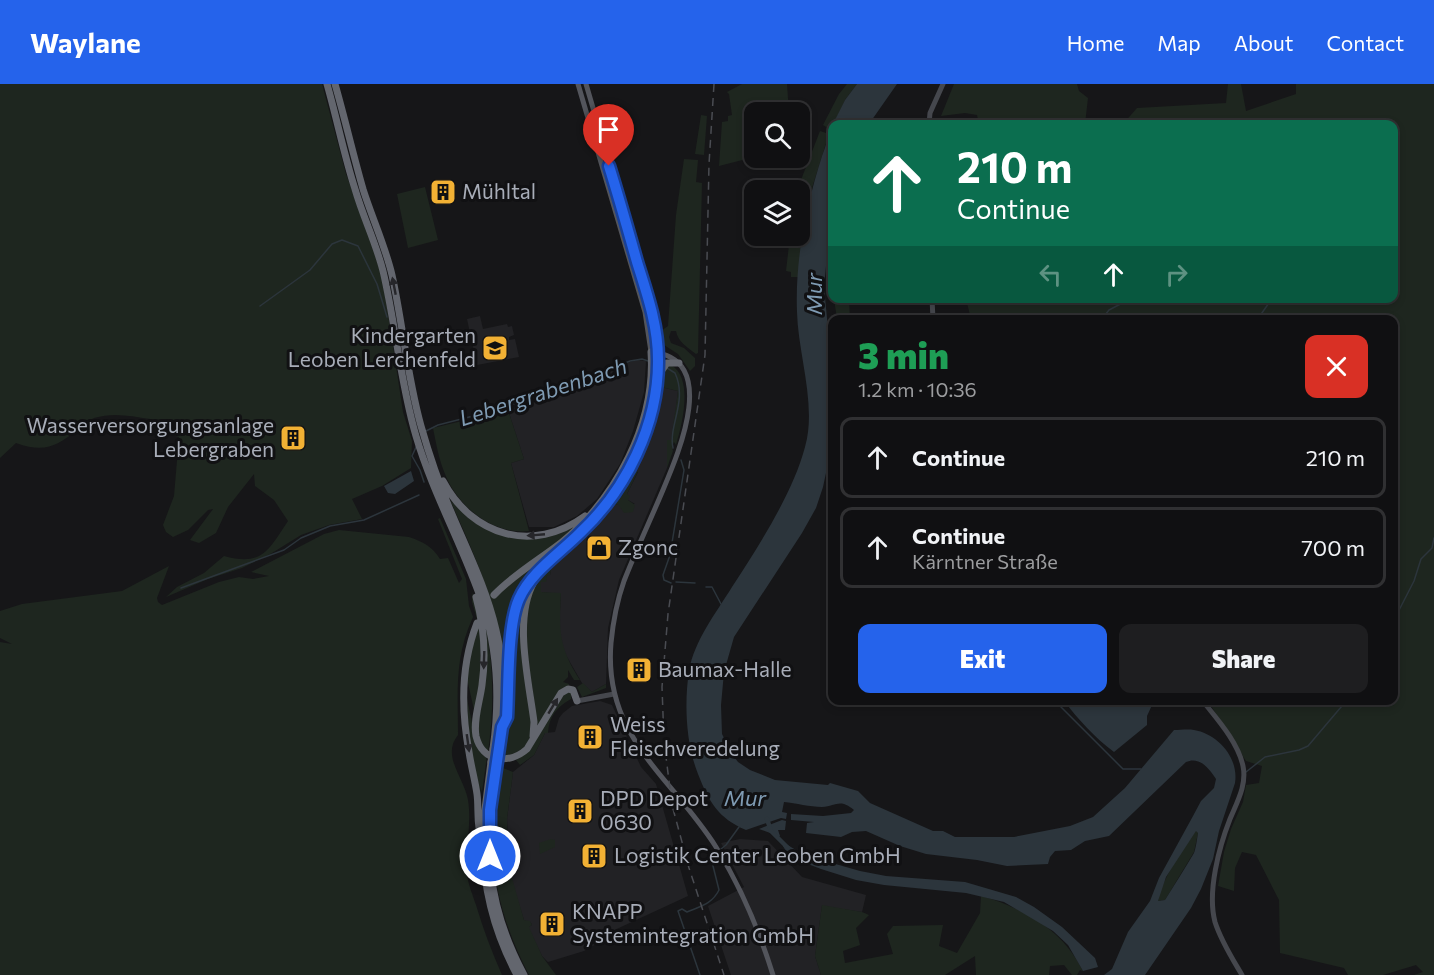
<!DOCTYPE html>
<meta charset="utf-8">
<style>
body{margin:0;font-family:Commissioner,sans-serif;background:#1e1e20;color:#f1f3f6;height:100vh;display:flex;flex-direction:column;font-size:22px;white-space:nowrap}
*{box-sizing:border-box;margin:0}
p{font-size:20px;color:#9c9d9f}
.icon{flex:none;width:33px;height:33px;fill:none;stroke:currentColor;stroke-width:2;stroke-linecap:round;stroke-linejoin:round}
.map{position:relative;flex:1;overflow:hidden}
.drawer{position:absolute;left:828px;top:231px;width:570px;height:390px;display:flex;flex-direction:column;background:#101012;border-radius:12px;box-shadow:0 3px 9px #0003,0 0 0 2px #303032}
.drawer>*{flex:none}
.top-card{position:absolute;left:828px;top:36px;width:570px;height:183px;border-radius:12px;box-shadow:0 3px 9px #0003,0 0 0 2px #303032;background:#0b6e4f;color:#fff;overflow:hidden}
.tools{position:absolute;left:744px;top:18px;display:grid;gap:12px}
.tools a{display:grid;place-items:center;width:66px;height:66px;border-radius:12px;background:#101012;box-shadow:0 3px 9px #0003,0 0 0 2px #303032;font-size:30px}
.pin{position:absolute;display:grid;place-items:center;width:51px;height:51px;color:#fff;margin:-62px -26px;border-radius:50% 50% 50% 0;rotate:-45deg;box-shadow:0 0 6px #0007}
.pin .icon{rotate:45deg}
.me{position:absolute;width:66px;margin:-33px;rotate:0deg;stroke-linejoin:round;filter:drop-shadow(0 0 4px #0008)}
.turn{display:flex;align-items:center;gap:21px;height:126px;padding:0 30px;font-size:27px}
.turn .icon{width:78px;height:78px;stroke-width:2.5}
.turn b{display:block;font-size:42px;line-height:51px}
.lanes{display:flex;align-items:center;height:57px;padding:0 30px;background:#0003;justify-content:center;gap:30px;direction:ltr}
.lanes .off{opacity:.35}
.round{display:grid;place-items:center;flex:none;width:63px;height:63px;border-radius:12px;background:#1e1e20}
.overview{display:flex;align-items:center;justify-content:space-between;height:102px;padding:0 30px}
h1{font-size:36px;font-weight:800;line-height:45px;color:#1e9e55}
.cta{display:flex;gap:12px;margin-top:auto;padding:12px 30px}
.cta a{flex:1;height:69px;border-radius:12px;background:#2563eb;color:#fff;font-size:24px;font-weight:800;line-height:69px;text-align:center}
.cta a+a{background:#1e1e20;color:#f1f3f6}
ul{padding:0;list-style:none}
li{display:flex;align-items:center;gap:18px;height:81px;margin:0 12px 9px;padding:0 18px;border:3px solid #303032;border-radius:12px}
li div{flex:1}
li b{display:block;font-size:22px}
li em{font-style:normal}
header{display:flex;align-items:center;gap:36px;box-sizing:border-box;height:84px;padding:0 30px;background:#2563eb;color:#fff}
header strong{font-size:28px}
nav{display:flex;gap:33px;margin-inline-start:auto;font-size:21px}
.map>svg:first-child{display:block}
</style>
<header>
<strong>Waylane</strong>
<nav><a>Home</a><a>Map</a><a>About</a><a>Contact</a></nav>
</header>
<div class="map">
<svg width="1434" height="891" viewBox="0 0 1434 891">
<rect width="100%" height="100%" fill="#161618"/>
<!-- built -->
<path fill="#222225" d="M480 232 483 245 507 240 508 243 512 242 514 251 509 253V256L515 255 519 273 477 281 467 235Z
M638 276 646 277 644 308 633 347 620 380 597 415 577 432 554 443H529L511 379 524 375 508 326 575 304 626 279Z
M661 303 678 307 674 341 671 356H667V384L619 496 608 544 606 600 592 608 582 599 563 566 559 544 561 510 540 508 541 498 546 491H550L551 484 602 434 611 422 618 420H635L628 416 627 410 638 388 632 385 646 354Z
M600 617 612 621 641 683 656 700 688 812 608 849 603 856 584 867 548 878 542 872 528 843 532 841 531 839 524 836 510 792 507 735 513 688 534 671 545 649 555 648 559 634 563 629 572 622Z
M740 755 768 757 802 793 866 811 862 828 822 822 815 872 821 891H731L708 822 744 803 721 759Z"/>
<!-- green -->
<path fill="#1e261f" d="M0 0H322L346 90 370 154 383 197 403 328 412 357 411 384 382 402 352 415 362 435 329 441 301 451 272 469 242 484 208 495 166 513 177 503 204 489 224 472C263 483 269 465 288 437L274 416 255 402 254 390 228 423 216 449 199 459 190 456 213 425 208 426 188 446 173 453 166 448 163 441 174 412 179 353 156 347 150 335C131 332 113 328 94 334 89 336 84 341 79 345 55 363 45 369 16 359L0 374Z
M742 0H787L789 28H754V73L719 82 722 38 728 37V32L732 31 729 10 727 8Z
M847 0H857L845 16 831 46 823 41 839 10Z
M954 0H1077L1079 7 1088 14 1085 40H979L977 31 965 29 941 32Z
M1228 0H1241L1246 27 1296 10V0H1434V891H1414L1423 888 1416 881 1383 891H1348L1344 884 1280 869 1279 816 1256 771 1242 768 1235 784 1234 807 1218 802 1224 768 1231 745 1243 718 1246 701 1259 699 1262 682 1246 677 1208 617 1394 616V236L971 235 966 215 1394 214V40H1123L1137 24 1226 19Z
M701 31 707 32 704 71 695 70Z
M820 47 829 50 812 104 805 134 798 193H791V188L786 187 790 152H800L799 101Z
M684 75 698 76 696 98 702 99 698 269 696 270C687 263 678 258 676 247H671L669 253 671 259 684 264 695 274V282L690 287 678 270 664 261 661 247 668 242 676 131Z
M425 103 438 156 408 164 397 110Z
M834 215H849L850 235H837Z
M671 281C694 294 682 341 676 361L674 358 672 363 673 367 667 384V356H671L678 307 661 303 663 289 667 283Z
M508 326 524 375 511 379 529 447C493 451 458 423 445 390 439 376 436 359 433 344Z
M632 385 638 387 627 410 630 412 628 416 635 421 633 428 624 429 618 420 610 423 602 434 551 484 550 491 547 492 546 498H541V508L561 509C559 548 559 563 580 596H574L568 586V593L563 598 569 600V601L560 606 539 640H536C535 588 509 533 544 487 575 456 613 426 632 385Z
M450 416 468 433 523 454 580 438 561 456 503 498 506 501 560 463 522 505 506 580C496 520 475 471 450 416Z
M440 434 466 495 469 522 473 533C454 574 458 608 458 651 441 672 464 693 468 716 472 740 465 766 467 790 468 800 473 812 476 821 483 845 492 868 502 891H0V558L12 560 0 554V527L22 520 122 507 169 482 157 514 158 518 162 521 219 498 239 493 253 495 269 492 251 488 324 450 339 446 409 453C423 458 432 462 440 475L448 474 459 499 462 495 438 435Z
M528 504 523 522 532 642C529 664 524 666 504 673 507 652 510 630 511 609 514 571 509 539 528 504Z
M472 508C484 553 482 584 475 630L467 595 471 566 479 542 472 518Z
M486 543C494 586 494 626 488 668L481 659 477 644Z
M583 599 592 608 606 600V604L582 613 577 603Z
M564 608H571V615C557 623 549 632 548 649H545L534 671 520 681 516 676 521 673Z
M467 615 473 643 487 672 482 708 480 702 481 712 469 657Z
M503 684 513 688 507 735 508 780 524 836 530 837 532 841 529 843 542 872 556 891H529C503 841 488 788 494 731 496 714 502 698 503 684Z
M1196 746 1198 749 1194 768 1165 816 1158 817C1163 792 1182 768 1196 746Z
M551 755 555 756V763L540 770 539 759Z
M981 812C1024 824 1063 846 1083 887L1080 886 1077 891H1072L1064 881 1050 882 1049 891H976L975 872 945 891H821L815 872 822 821 862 828 869 831 856 844 860 861 843 867 845 879 893 870 887 850 893 842 943 841 939 862 957 869 980 829Z"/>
<!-- water -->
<path fill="#2c353c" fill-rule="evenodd" d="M857 0H897L869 40H833L845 16Z
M832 42V149L827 172 824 203 832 286V361L823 403 816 424 802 449 734 553 724 588 721 621 722 650 732 670 738 678 750 686 775 696 828 701 830 699 858 707 870 719 933 747H943L955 753H1014L1070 742 1093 733 1125 704 1174 646C1180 646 1188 645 1194 646 1218 650 1239 674 1235 699L1219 747 1213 775 1201 805 1191 824 1145 891H1104L1112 885 1128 848 1150 817 1159 794 1193 732 1201 717 1214 704 1216 695C1209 684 1199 672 1186 678L1109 752 1085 757 1071 766 1055 767 1050 773 1048 780 1007 782 977 776 926 770 900 762 866 747 852 748 841 753 806 749 807 739 814 738 791 736V730L823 732 851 729 854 726C840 714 836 722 822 723 810 723 796 719 784 718L782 728 787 729 786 735 781 734 746 746C718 734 709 718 698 690 686 660 684 620 689 587 694 557 716 529 732 503 758 463 793 409 805 363 817 322 798 270 797 228 795 175 806 122 822 72 826 62 828 52 832 42ZM1196 747 1198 749C1197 755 1196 764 1194 769 1185 784 1175 800 1165 816L1158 817 1166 793Z
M411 387 414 397 395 410 388 409 384 402Z
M1151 616 1153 619 1147 632V641L1114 668C1094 653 1079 636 1064 617Z
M782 736 786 737 785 746H778L780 752 777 754 773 750 759 745Z
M786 760 804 771 860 787 886 792 965 798 1016 813 1034 823 1062 843 1095 874 1098 883 1083 887 1068 861 1053 847 1004 818 966 809 884 801 856 796 821 785 795 775 788 771 783 762Z"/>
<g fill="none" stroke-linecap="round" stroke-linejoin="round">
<!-- stream -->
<path stroke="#2c353c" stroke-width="1.5" d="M260 222 310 186 332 160 342 156 358 162 377 200 387 233
M1101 236 1109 226 1132 214
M1257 236 1271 216
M667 284 675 289C688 317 668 342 673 364
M426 347 438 341 481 330 565 304 630 277 642 275 648 277
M417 361 412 372 420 386 424 398
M676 498 695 499
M671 499 664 496 663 491 670 471 684 386 681 376
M706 503H712L721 520
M181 504 284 466 301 454 330 442 364 436 419 411
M1394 536 1414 497 1421 475 1432 464 1434 454
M1054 616 1123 685H1141
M1246 688 1265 673 1299 666 1308 662 1347 616
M721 765 726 761 739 743
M700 891 678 827 682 825 687 828C701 822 712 820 719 806L711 774 717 768"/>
<!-- canal -->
<path stroke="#2c353c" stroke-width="4.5" d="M767 735 771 747 788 764"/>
<!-- secondary -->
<path stroke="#45474d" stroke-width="5" d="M929 40 930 29 943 0
M932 214 933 236
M1202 616C1217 635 1238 658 1243 682 1247 701 1237 718 1230 735 1219 763 1207 808 1215 838 1221 857 1232 874 1242 891
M577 617 614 610"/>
<!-- primary -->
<path stroke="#53555c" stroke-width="5" d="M578 0 645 228 651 268C723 274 675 377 660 413 648 441 635 469 624 497 617 517 613 538 611 559 603 653 671 692 716 763 741 803 759 846 773 891
M586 0 649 215 656 248 658 269"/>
<!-- highway -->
<path stroke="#63666e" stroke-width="7" d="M327 0C337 35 344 71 355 105 363 133 376 159 383 187 396 242 400 298 416 352 433 410 464 464 483 521 498 568 500 616 493 665
M335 0C345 35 353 70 363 105 372 134 385 161 392 191 403 241 407 292 421 342 429 370 438 397 449 423 466 464 486 503 496 546 506 586 505 627 499 667
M660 289 667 279H679
M443 397C472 452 533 470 585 432
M494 511C514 490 539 476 562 458 616 414 656 339 651 268
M476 513C484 542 486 572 482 601 480 617 473 636 476 652 482 678 509 681 527 665L561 609 568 605 573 606 577 617
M477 539C461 580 461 625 469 668 471 682 475 696 477 710 479 724 476 743 482 756
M508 621C510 590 507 543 518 516 530 488 559 470 580 449 628 404 661 335 658 269
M533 652 534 638C529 597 513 535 534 498
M497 680C485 762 484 816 524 891
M483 741 491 678
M483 752C482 801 494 848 517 891"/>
<!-- rail -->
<path stroke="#4a4c52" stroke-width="1.5" stroke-dasharray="8 6" stroke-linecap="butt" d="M714 0 709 80 705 271 668 530 662 603 664 657 672 721 689 784 724 891"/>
<!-- highway-bridge -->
<path stroke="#63666e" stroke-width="7" d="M491 678 493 665
M497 680 499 667"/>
</g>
<!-- one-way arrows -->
<defs><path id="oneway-solid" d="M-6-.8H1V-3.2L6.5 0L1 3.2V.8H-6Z" transform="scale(1.5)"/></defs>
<g fill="#26262a">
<use href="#oneway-solid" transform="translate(394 202) rotate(-101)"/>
<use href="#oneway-solid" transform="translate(536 451) rotate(175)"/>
<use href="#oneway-solid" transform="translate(484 576) rotate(92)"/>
<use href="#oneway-solid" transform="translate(553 622) rotate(-59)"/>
<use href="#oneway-solid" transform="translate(468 659) rotate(82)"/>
</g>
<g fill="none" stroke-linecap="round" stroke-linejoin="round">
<!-- route casing -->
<g stroke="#184099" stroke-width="15">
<path id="route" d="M490 772V726L502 643 507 633C509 601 507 542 519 515 531 488 559 470 580 449 626 406 659 340 658 275 658 241 647 210 637 178 628 146 619 114 609 82"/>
</g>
<!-- route -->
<use href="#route" stroke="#2563eb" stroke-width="10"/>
</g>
<!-- icons -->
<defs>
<g id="building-square" transform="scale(1.35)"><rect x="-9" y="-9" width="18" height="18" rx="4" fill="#f2b134" stroke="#111113"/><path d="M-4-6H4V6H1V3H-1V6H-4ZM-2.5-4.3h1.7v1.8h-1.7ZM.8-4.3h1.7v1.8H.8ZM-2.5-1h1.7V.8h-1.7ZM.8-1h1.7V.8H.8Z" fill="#111"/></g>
<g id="school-square" transform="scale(1.35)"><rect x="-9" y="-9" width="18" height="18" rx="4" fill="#f2b134" stroke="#111113"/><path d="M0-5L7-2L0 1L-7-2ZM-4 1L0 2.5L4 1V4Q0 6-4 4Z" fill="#111"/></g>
<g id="shop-square" transform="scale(1.35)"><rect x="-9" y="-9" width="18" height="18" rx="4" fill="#f2b134" stroke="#111113"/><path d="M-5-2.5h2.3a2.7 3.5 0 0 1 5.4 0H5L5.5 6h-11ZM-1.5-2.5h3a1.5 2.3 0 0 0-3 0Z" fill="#111"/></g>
</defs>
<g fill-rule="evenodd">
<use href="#building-square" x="443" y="108"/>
<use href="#school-square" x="495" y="264"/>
<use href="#building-square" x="293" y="354"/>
<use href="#shop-square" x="599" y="464"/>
<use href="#building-square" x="639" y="586"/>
<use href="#building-square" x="590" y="653"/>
<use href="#building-square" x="580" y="727"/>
<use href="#building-square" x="594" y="772"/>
<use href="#building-square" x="552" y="840"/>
</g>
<g text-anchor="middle" stroke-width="6" stroke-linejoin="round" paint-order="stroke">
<!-- poi labels -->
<g font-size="21" fill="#a8adb8" stroke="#111113" text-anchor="start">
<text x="462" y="115">Mühltal</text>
<text x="476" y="259" text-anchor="end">Kindergarten<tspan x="476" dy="24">Leoben Lerchenfeld</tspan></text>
<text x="274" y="349" text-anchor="end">Wasserversorgungsanlage<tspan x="274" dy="24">Lebergraben</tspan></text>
<text x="618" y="471">Zgonc</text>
<text x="658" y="593">Baumax-Halle</text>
<text x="610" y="648">Weiss<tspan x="610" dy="24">Fleischveredelung</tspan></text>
<text x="600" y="722">DPD Depot<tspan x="600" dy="24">0630</tspan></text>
<text x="614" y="779">Logistik Center Leoben GmbH</text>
<text x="572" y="835">KNAPP<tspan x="572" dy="24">Systemintegration GmbH</tspan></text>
</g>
<!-- water labels -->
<g font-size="22" font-style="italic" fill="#7f9bb3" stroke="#111113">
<text transform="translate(814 210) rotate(-90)" y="8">Mur</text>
<text transform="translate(543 308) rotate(-18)" y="8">Lebergrabenbach</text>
<text x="745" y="722">Mur</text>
</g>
</g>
</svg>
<div class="tools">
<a><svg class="icon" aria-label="search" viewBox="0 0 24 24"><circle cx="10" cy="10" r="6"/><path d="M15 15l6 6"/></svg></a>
<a><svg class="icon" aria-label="layers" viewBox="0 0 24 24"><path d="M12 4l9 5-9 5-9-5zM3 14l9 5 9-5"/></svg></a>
</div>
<div class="pin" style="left:609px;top:82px;background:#d93025"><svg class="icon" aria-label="arrive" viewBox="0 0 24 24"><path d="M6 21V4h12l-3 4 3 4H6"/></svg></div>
<svg class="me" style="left:490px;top:772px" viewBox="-20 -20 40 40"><circle r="17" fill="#2563eb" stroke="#fff" stroke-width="3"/><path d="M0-11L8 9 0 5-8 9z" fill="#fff"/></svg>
<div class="top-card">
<div class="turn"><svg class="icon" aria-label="ahead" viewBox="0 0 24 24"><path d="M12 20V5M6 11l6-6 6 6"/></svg><div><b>210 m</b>Continue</div></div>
<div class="lanes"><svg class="icon off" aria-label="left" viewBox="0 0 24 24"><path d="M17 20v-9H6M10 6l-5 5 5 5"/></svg><svg class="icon" aria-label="ahead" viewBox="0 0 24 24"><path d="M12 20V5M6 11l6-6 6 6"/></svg><svg class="icon off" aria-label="right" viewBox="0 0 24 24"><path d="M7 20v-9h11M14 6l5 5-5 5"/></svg></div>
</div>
<section class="drawer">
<div class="overview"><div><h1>3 min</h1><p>1.2 km · 10:36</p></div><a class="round" style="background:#d93025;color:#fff"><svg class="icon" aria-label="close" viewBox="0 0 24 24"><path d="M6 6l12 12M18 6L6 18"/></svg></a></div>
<ul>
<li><svg class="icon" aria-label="ahead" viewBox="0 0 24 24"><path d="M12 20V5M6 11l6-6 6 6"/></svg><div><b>Continue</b></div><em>210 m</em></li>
<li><svg class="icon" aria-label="ahead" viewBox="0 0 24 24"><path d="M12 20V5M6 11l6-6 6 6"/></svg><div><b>Continue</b><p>Kärntner Straße</p></div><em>700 m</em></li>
</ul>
<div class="cta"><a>Exit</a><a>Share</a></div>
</section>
</div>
